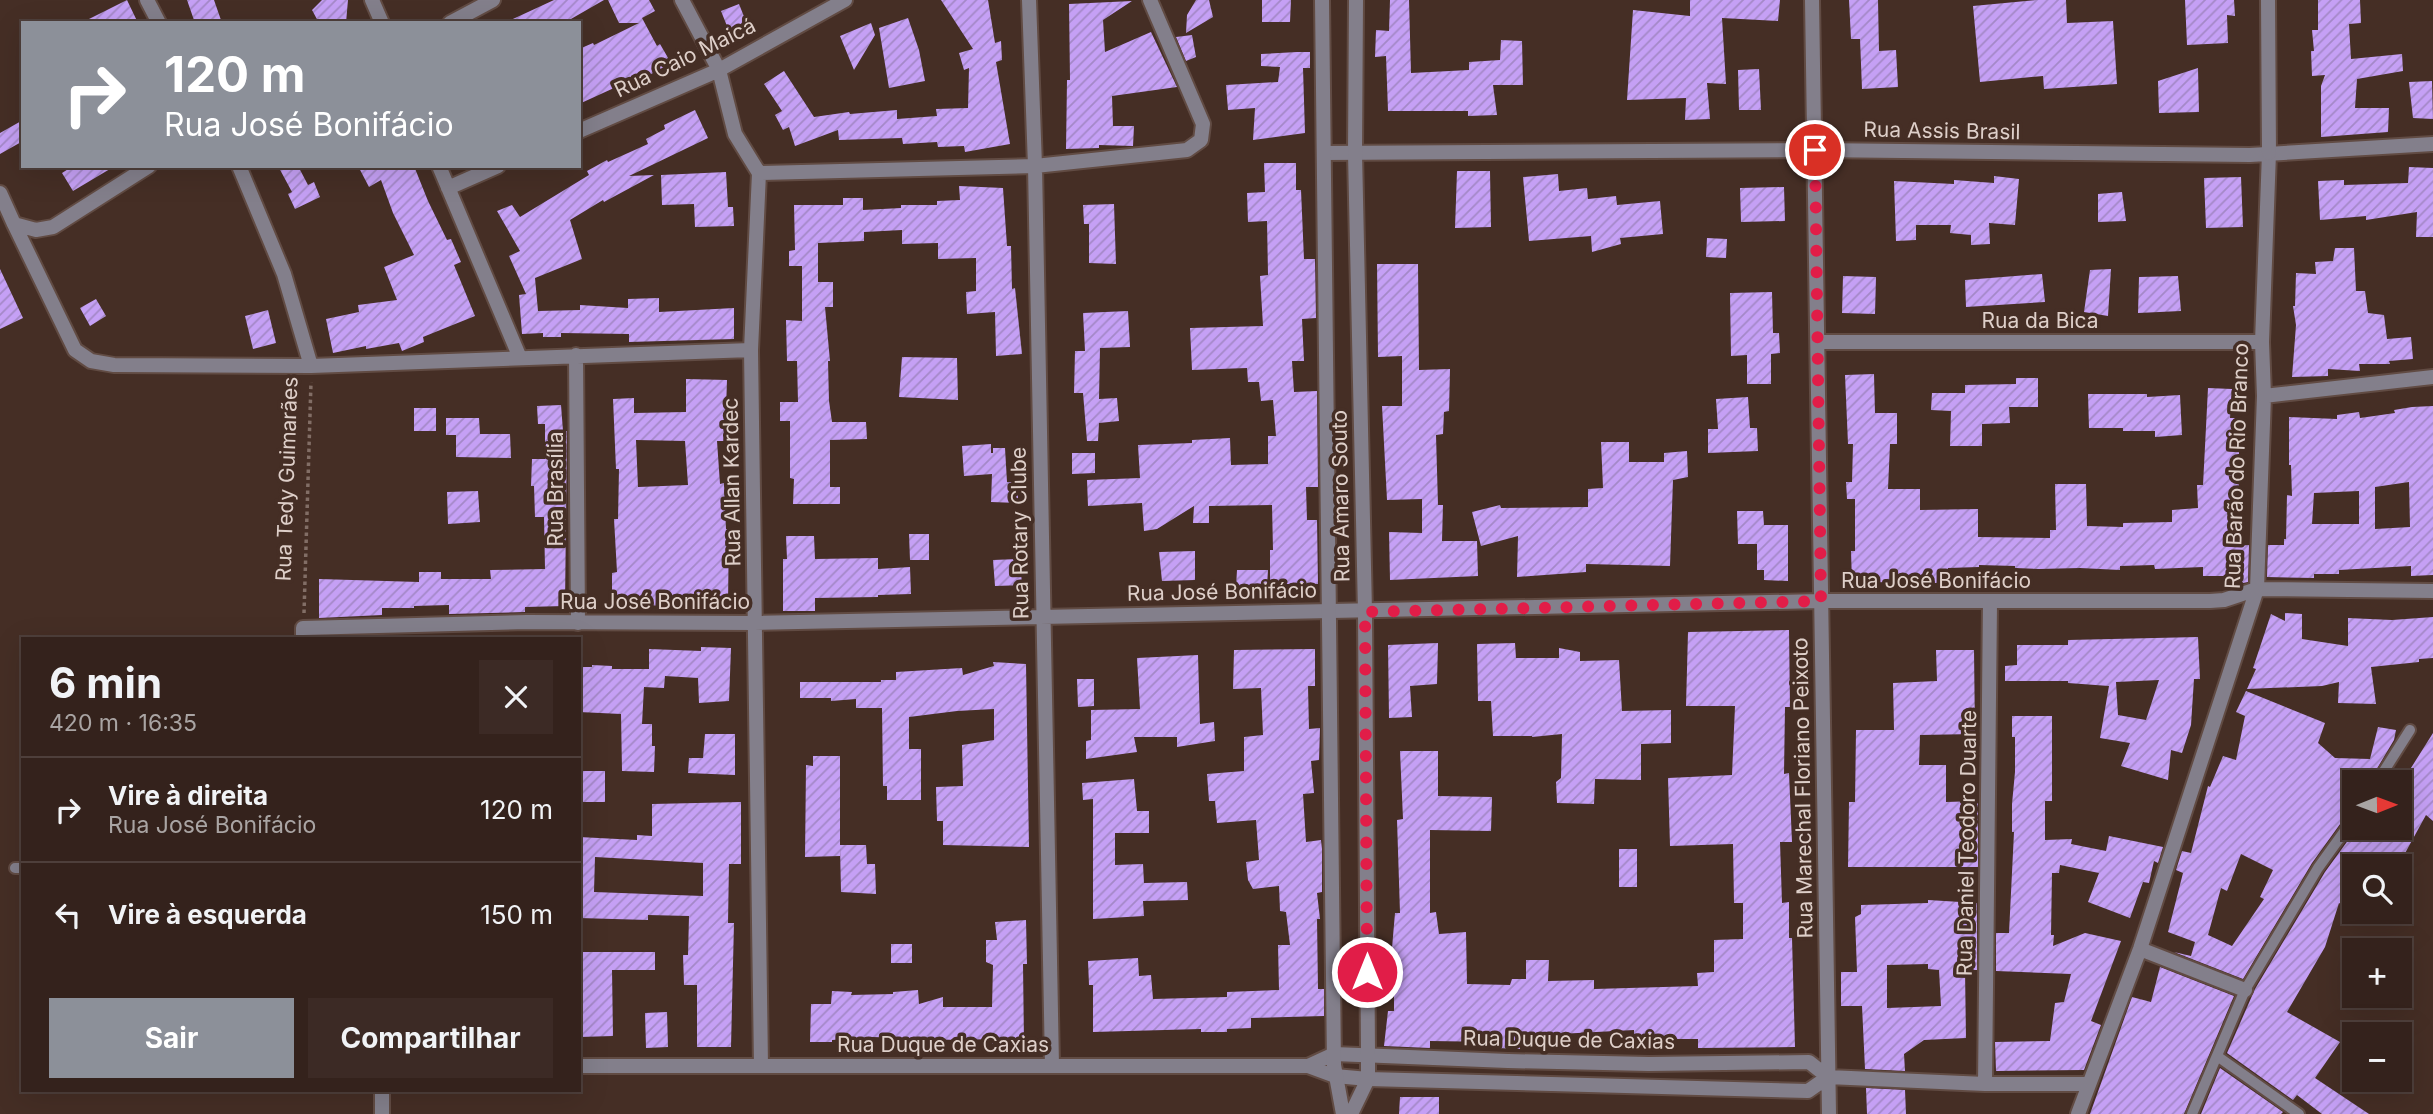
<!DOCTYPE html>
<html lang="pt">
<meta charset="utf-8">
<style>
body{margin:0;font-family:Inter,sans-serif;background:#3c2a25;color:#f1f3f6;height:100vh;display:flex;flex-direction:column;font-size:26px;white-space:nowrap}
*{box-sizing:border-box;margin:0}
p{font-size:23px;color:#a9a4a3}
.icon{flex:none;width:38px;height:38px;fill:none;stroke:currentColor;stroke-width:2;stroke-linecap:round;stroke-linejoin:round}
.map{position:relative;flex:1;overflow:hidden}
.details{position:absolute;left:21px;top:637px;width:560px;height:455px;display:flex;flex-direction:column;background:#34221c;border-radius:0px;box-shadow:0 7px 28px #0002,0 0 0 2px #4e3f3b}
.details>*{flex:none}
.hud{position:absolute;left:21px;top:21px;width:560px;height:147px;border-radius:0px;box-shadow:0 7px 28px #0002,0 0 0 2px #4e3f3b;background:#8c9099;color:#fff;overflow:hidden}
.needle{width:46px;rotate:89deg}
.controls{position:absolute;left:2342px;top:770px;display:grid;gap:14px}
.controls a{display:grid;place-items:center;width:70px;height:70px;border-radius:0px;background:#34221c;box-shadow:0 7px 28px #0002,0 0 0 2px #4e3f3b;font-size:35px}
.pin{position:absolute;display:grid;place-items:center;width:60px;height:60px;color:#fff;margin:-30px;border:4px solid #fff;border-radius:50%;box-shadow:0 2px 7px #0007}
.me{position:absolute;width:77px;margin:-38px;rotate:0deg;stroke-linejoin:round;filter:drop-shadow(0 0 5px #0008)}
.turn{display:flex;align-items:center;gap:24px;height:147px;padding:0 28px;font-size:32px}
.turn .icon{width:91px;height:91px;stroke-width:2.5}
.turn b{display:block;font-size:49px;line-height:60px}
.round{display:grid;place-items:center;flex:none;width:74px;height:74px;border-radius:0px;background:#3c2a25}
.head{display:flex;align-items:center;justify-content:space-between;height:119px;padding:0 28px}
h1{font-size:42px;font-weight:700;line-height:52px}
.action{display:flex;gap:14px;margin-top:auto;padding:14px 28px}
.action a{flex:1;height:80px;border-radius:0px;background:#8c9099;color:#fff;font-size:28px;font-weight:700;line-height:80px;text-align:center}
.action a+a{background:#3c2a25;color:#f1f3f6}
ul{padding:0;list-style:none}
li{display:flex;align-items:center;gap:21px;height:105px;padding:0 28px;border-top:2px solid #4e3f3b}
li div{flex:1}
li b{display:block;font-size:26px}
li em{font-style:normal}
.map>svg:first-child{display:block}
</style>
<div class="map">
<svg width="2433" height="1114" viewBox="0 0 2433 1114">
<defs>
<pattern id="building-hatch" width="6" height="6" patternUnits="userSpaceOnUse" patternTransform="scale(1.75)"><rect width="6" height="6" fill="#c5a0f5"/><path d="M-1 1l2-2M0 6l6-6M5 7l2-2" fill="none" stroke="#a488c7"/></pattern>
</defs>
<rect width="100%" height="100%" fill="#452e25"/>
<!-- building -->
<path fill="url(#building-hatch)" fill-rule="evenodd" d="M127 0 138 23H81Z
M187 0H214L222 23H195Z
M322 0H348L346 23H319L312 10Z
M554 0H604L564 23H504Z
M608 0H649L655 11 642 18 657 46 660 44 671 63 635 83 637 87 617 95 614 88 579 104V49L593 43 594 45 639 23H619Z
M941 0H988L995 43 1001 41 1002 60 996 62 1010 144 965 152 964 146 938 147 937 142 903 144 902 138 839 140 838 130 795 146 789 127 783 130 775 115 782 111 764 84 784 71 814 117 849 112 850 114 897 110V119L937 116 936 109 968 108 969 68 964 70 959 53 973 49Z
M1196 0H1209L1213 17 1186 33 1187 15Z
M1262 0H1291L1290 22H1262Z
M1390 0H1409L1411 73 1469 70V62L1500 60 1501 40 1522 41 1523 85H1493L1497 115 1468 116V111H1388L1386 56 1375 57 1376 30 1389 31Z
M1690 0H1780L1778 21 1722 18 1726 84 1707 83 1710 119 1685 120 1686 98 1627 100 1633 10 1690 16Z
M1849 0H1878L1879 51 1896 50 1898 87 1862 89 1860 39H1851Z
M2036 0H2066L2067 23 2113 21 2117 84 2044 89 2043 76 1980 82 1973 6Z
M2185 0H2234L2235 16 2227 15 2228 43 2187 45Z
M2318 0H2360L2361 23 2349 24 2351 59 2402 54 2403 71 2357 79 2355 108H2389L2388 132 2321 137V86L2325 75 2312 76 2311 51H2314L2312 30H2318Z
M1132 1 1103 20 1105 52 1151 32 1177 87 1112 96 1113 126H1134L1133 146 1099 145V148L1066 149 1067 80H1070L1069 4Z
M739 4 747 24 729 31 721 11Z
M908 18 919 50 925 81 889 88 879 28Z
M871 23 875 35 854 70 840 36Z
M1192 35 1196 57 1186 61 1176 37Z
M1297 52H1310V68H1303L1305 133 1253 140 1255 108 1228 110 1226 85 1278 82 1280 67 1261 66V54Z
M2198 68 2199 112 2159 113 2158 81Z
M1759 69 1761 110H1739L1738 70Z
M2432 81 2433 119 2413 118 2409 82Z
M695 110 708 138 629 176 654 175 604 202 603 200 570 220 582 259 535 278 538 311 580 310V305L628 308V299L659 298V312L734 308V339L629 342V334L561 333V337H543V333L522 334 519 295 526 294 509 256 520 251 497 211 512 205 520 217 589 175 587 171 607 160 608 162 648 144 646 139 665 129 664 125Z
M23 120V141L0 154V133Z
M1264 163H1296V190H1301L1304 259H1315L1316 318 1302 319 1304 361H1292L1294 392 1317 391 1318 487H1306L1307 520H1317L1318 584H1270V550H1273L1272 505 1209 506V523H1193L1194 506 1157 529 1144 531 1142 503 1088 506 1087 480 1140 478 1138 445 1192 443V440L1230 438 1231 465 1268 464V436H1276L1273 400 1261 401 1259 382H1248L1247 368 1192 370 1190 328 1263 326 1260 276 1268 275 1267 221 1248 222 1247 193 1265 192Z
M73 166H115L73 191 62 173Z
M278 166H298L308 185 314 182 320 197 295 209 288 194 292 192Z
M358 166H414L428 201 447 240 451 239 461 262 454 265 475 316 423 337 424 342 402 351 399 343 366 349V346L333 353 326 319 359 312 358 305 397 300 384 267 414 255 393 213 381 180 369 187Z
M2409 167 2433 168V237H2416L2417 212 2366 220V216L2320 220 2318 181 2344 180V185L2408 183Z
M1457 171H1490L1491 227 1455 228Z
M726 172 728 207H733L734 226 695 227 694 204 662 205 661 175Z
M1558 174 1559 191 1587 188 1588 199 1616 196 1617 205 1660 201 1663 234 1620 238 1621 244 1592 252 1591 236 1529 241 1523 177Z
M1994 176 2019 179 2015 225 1989 223 1990 244 1971 245V235L1950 233 1951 225H1916V240L1896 241 1894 181 1954 184V180L1994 183Z
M2241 177 2243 227 2206 228 2204 178Z
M959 186 1003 188 1007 246H1011L1012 289 1015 288 1022 354 996 356 995 312 967 314 966 292 976 291V258L938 259V243L902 244V230L864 232V241L818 243V282H833V307H825L830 361H828L829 401 832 422H866L867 439 830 440V487H840V504H793L794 479 790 478V421H780V402H798L797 361H787L786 320 802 321V266H789V251L795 250 794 205H843V198H863V210L901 208V205H937V201L960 200Z
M1784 187 1785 221 1741 222 1740 188Z
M2122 192 2126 221 2098 222V194Z
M1114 204 1116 264 1089 263V224H1084L1083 205Z
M1707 238 1727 239 1726 258 1706 257Z
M2335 248H2354L2356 291H2365L2368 313 2384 315 2387 339 2411 337 2413 359 2389 361 2390 364H2359L2360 371 2328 369V376L2292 377 2296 325 2293 306H2295L2296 273 2316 274 2315 262 2333 261Z
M1377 264H1418L1419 370 1450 369 1449 411 1444 412 1443 434 1436 435 1438 505H1443L1442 541H1477L1478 576 1390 580 1389 532 1422 533V499L1387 500 1382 406H1402V356L1378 357Z
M0 269 23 318 0 329Z
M2111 269 2108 316 2084 312 2090 270Z
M2042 274 2045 302 1966 307 1965 280Z
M1843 276 1876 277 1875 314 1842 313Z
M2178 276 2181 311 2138 313 2139 277Z
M1772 292 1773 333H1779L1780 353 1771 354V384H1747V355L1731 356 1730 293Z
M96 299 106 316 90 326 80 308Z
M268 310 276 343 253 349 245 316Z
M1128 311 1130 347 1100 348 1099 399 1117 398 1119 421 1099 423 1098 441H1087L1083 393H1074L1075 351H1085L1083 313Z
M902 357 957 358 958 400 899 397Z
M1874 374 1875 413H1897V444H1890L1888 489H1920V510L1978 509V537L2050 538V530H2056L2055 484H2086L2087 526 2123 527V523L2172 522V510L2198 508 2197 485H2203L2208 388 2232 389 2230 418H2236L2235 450H2239V473L2237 546 2249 545 2248 582 2243 583 2239 576H2203V567L2155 569 2154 565 2120 566V570L2080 568 2039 569 2015 568V566L1979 565V567L1948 568V583H1924V581L1852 583 1851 551H1855V499H1847L1846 482H1852L1853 444H1848L1845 375Z
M2016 378H2038V407H2009L2010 423 1982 424V446H1950L1951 411 1931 410 1932 393H1965V385L2016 384Z
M686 379 727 380 725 441H717L720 484 724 483 726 529H729L728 603 641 606V599L612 600V573L617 572 614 519H618L619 469H616L613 399 634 398V413L686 412ZM636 440 685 441 688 485 638 487Z
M2088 394H2147V397L2180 395 2182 435 2155 437V431H2123V428H2089Z
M1748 397 1750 428H1757L1758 451 1708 453V429H1718L1716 399Z
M561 405 563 431H567L565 606 525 607V612L449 614V605L414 606V608H382V615L319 618V579L419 582V572H441V579H491L490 570 545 569 544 517H535L534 486H531L532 459H545V424H538L537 406Z
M2433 406V575L2411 576V566L2339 570V574H2314V578L2267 577 2268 545H2284V539H2286L2287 495 2292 496 2291 465H2289V417L2337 419V415L2359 412 2360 418 2395 413 2394 410 2412 407ZM2409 482 2410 527 2375 529V487ZM2359 491V524H2312L2314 493Z
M414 408H436V431H414Z
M446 418H479L480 434H510L511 458 456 457V435H446Z
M1601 442H1629V462H1664V453L1687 451 1688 477 1673 480 1670 566 1586 564V572L1517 577 1518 536 1481 546 1472 512 1500 505 1501 508 1588 507V489L1603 488Z
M991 444V453H993V448H1005L1007 482 1018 483V503L991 502 992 474 964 476 962 446Z
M1072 453H1095V473L1072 474Z
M478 491 480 522 448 524 447 492Z
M1737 511H1763L1764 525H1788V581L1764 580V570H1757V544H1738Z
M909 534H929V560H910Z
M786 536H814L815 559 878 558V569L910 567 911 594 878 595V597L815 598V611H783V559H787Z
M1195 551V580L1162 581 1159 552Z
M1020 559 1022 585 995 586 993 560Z
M1237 570H1268L1267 586 1236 587Z
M2285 613 2302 614V639L2348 646V618L2392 620 2433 617V658L2419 659V662L2371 667 2376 704 2338 703 2339 682 2322 686 2247 689 2256 669 2253 668 2271 614 2285 621Z
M1789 630 1790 707H1785L1784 774 1789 773 1792 842H1780L1782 903 1789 902V938H1792L1795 1047 1698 1048V1039H1658V1037L1634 1038V1030L1559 1034V1039H1520V1049L1497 1048 1498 1042 1430 1041V1048L1384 1046 1388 1011H1394V976H1384L1385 948H1392L1395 913H1400L1397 820 1403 819 1400 751H1438V796L1492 797 1491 831 1430 830V913L1436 912 1439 934 1466 932 1467 984 1510 985 1512 979H1526V960H1549L1548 981 1594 980V989L1698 986 1697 973 1714 972V940L1743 939V903H1734L1733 844 1670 846 1668 778 1732 775 1735 706H1686L1688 632Z
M2198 637 2200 679H2194L2191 725 2182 753 2171 750 2168 780 2121 766 2130 743 2100 738 2109 686 2068 683V681H2005V666L2017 665V645H2068V640ZM2159 680 2146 720 2118 715 2116 682Z
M1438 643 1437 684 1410 686 1412 717 1389 718 1388 645Z
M1515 643 1516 658H1559V648L1580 652V661L1619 660 1622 711 1671 710V743L1641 744V780L1595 779 1594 804 1557 803 1556 782 1561 778 1562 734 1532 737V736H1493L1491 701H1478L1477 644Z
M701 647 731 648 729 701 699 703 698 678 665 676 664 688 644 687 642 724H652V746H655L654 772 622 771 621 714 579 712V667H592V665L612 666V669H649V649L701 651Z
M1315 649V686H1308L1309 729 1320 728 1319 760 1311 761 1314 793 1303 794 1306 842 1321 840 1322 849V892L1317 893 1320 919H1317L1318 989H1324V1016L1251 1018V1028L1227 1029V1032H1201V1029L1093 1032V985H1089L1088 961 1138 958 1139 976 1151 975 1153 999 1227 997V992L1279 990 1278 945H1290L1286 912 1280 911 1279 886 1253 889 1248 880 1246 862 1259 860 1256 820 1217 823 1215 801H1209L1207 774 1244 771V737L1263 735 1261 688 1233 689 1234 650Z
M1936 650H1974L1975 734 1920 735 1919 765H1946V802L1978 801V867H1848L1849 802H1855L1856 730H1894L1893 683 1937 681Z
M1198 655 1200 724 1214 722 1215 741 1177 747V737H1134L1137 752 1086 759V741L1091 740V710L1140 709 1137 658Z
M993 662 1026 664 1029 847 943 845V821H937L936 787 963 786 962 745 994 740V709L957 711 909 717V749H921V800H887V786H883L882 708H856V699L831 701V698H800V682H881V680H896V672L962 668 963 675 994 666Z
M1077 679H1094V706L1078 707Z
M2246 691 2325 723 2318 743 2335 758 2370 759 2378 727 2396 730 2394 740 2369 782H2354V810L2348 813 2312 863 2243 979 2174 952 2191 956 2195 942 2168 932 2183 873 2176 870 2182 851 2191 853 2208 786 2210 787 2223 756 2236 760 2245 716 2236 712ZM2241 854 2273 870 2260 897 2264 899 2232 946 2208 935 2221 888 2227 891Z
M2012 716H2052V801H2045V840L2072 839 2071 844 2106 851 2109 836 2163 847 2158 863 2154 861 2149 883 2143 882 2130 918 2088 902 2099 873 2060 865 2059 873H2052L2051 935H2054L2053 946 2085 933 2121 941 2091 1021 2101 1025 2084 1070 1996 1071 1995 1042 2050 1041 2055 1003 2064 1002 2071 974 1996 971V933H2009L2014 832H2012V804L2015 772V737H2012Z
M2433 733V821L2426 815 2398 866H2354V888L2346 907 2339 903 2325 947 2287 1012 2340 1042 2315 1078 2369 1114H2322L2297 1095 2293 1100 2227 1053 2255 989 2325 872 2357 828H2399V787Z
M705 734H735V775L688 773 689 758H703Z
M813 756H840V845H866L867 864H875L876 894 841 892 840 847V856L805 857 806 765 813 766Z
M579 771H605V802H579Z
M1134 779 1137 811H1149V833H1115V865L1143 864 1144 883 1187 882 1188 900 1143 901 1144 916 1093 919V799L1083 800 1082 783Z
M741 802V864H729L728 923H734L731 1047H697V985H684L683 955H688L689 916 648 915V920L579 918V837L637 840V835L652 836V804ZM595 857 703 863V896L594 892Z
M1619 849H1637V887H1619Z
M1928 900 1977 903V970H1965L1966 1038 1924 1040 1904 1054 1905 1071 1865 1069 1862 1006H1841V972H1857L1855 917 1861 914V905L1928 903ZM1928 964V969L1939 970 1941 1006 1887 1008V965Z
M1026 920 1027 964H1023L1024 1043 992 1044V1039L956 1040 873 1037 832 1040V1042H810L811 1004H831L832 991 852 992 851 995 893 994V992L918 990 919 1004 943 997V1007H992L993 965 986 962V940H997L995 922Z
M891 944H912V963H891Z
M579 952H655V970H612L613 1036 580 1037Z
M2160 967 2234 996 2184 1114H2090L2132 997 2151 1002Z
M667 1012 668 1047 646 1048 645 1013Z
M2220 1068 2283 1112 2281 1114H2201Z
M1866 1088 1905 1090 1906 1114H1867Z
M1400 1097H1439V1114H1399Z"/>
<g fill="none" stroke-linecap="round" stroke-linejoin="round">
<!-- service casing -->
<g stroke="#614b43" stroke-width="14">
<path id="service" d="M2377 782 2410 730
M15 868H23
M2217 1056 2299 1114
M2192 1114 2245 990 2318 868 2354 818"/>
</g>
<!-- minor casing -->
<g stroke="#614b43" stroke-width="18">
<path id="minor" d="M147 0 159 23
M372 0 382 23
M682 0 719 70 735 134 759 173 751 350 761 1066
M1029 0 1035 166 1052 1066
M1812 0 1829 1114
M450 23 493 0
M579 131 719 70 845 0
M1324 153 1815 150 2250 155 2433 144
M239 166 284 274 311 366
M439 166 520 358
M759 173 1035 166 1187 150 1201 140 1203 124 1150 0
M448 188 498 166
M0 193 14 224 36 230 53 227 149 166
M14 224 75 350 91 361 114 365 311 366 751 350
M1818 342H2262
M576 355 578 623
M2264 396 2433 377
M303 639V628L527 622 755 623 1821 601H2210L2224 600 2257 589 2433 591
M2140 949 2245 990
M579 1066H1308L1335 1076 1368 1079 1808 1091 1828 1077
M1308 1066 1334 1054 1508 1061 1649 1064 1809 1062 1828 1077 1985 1084H2089
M1985 1084 1990 602
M382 1090V1114
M2078 1114 2140 949 2257 589 2264 396 2262 342 2269 153"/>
</g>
<!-- tertiary casing -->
<g stroke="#614b43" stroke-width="18">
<path id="tertiary" d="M1322 0 1334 1065 1343 1114
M2268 0 2269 153
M1351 1114 1368 1079V1055L1365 612 1355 153 1356 0"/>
</g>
<!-- path -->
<path stroke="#826e66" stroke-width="3.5" stroke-dasharray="3.5 3.5" stroke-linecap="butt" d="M304 613 311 382"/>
<!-- service -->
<use href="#service" stroke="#837f8b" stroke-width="10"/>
<!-- minor -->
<use href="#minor" stroke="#837f8b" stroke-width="14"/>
<!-- tertiary -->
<use href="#tertiary" stroke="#837f8b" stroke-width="14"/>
</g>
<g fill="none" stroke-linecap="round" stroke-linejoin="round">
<!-- route -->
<path stroke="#e11d48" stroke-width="12" stroke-dasharray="0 21.6" d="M1367 972 1365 612 1821 601 1815 150"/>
</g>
<g text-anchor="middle" stroke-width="7" stroke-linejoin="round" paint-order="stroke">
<!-- street labels -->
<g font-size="21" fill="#decfc9" stroke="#452e25">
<text transform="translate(685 58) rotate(-26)" y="7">Rua Caio Maicá</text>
<text transform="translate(1942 131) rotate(1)" y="7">Rua Assis Brasil</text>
<text x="2040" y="328">Rua da Bica</text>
<text transform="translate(2237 466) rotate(-88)" y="7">Rua Barão do Rio Branco</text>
<text transform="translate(287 479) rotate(-88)" y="7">Rua Tedy Guimarães</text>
<text transform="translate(732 482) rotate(-91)" y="7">Rua Allan Kardec</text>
<text transform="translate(556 489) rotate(-90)" y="7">Rua Brasília</text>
<text transform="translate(1341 496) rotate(-91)" y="7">Rua Amaro Souto</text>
<text transform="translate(1020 533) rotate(-91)" y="7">Rua Rotary Clube</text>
<text x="1936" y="588">Rua José Bonifácio</text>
<text transform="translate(1222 592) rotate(-1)" y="7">Rua José Bonifácio</text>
<text x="655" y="609">Rua José Bonifácio</text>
<text transform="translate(1803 788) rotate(-91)" y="7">Rua Marechal Floriano Peixoto</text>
<text transform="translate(1967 843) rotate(-89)" y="7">Rua Daniel Teodoro Duarte</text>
<text transform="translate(1569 1040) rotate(1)" y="7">Rua Duque de Caxias</text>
<text x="943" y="1052">Rua Duque de Caxias</text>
</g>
</g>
</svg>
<div class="controls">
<a><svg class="needle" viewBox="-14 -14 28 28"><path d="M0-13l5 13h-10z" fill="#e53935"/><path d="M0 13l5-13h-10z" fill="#a9a4a3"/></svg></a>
<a><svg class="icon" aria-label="search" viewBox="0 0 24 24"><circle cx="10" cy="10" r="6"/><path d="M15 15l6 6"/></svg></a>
<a>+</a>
<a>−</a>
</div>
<div class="pin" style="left:1815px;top:150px;background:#d93025"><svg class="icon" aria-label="arrive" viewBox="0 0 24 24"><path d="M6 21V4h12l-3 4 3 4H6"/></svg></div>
<svg class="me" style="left:1367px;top:972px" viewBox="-20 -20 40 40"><circle r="17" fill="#e11d48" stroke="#fff" stroke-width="3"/><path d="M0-11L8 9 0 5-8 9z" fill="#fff"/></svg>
<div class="hud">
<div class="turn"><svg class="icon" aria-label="right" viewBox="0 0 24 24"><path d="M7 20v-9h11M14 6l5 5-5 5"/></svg><div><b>120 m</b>Rua José Bonifácio</div></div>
</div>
<section class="details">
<div class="head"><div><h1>6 min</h1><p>420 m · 16:35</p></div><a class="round"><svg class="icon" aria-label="close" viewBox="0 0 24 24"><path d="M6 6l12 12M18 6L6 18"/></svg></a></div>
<ul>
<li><svg class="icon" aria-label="right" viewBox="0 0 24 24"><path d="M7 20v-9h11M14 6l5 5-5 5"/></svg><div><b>Vire à direita</b><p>Rua José Bonifácio</p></div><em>120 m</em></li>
<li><svg class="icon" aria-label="left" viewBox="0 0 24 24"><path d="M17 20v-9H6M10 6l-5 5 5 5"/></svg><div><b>Vire à esquerda</b></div><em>150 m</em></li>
</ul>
<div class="action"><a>Sair</a><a>Compartilhar</a></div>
</section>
</div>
